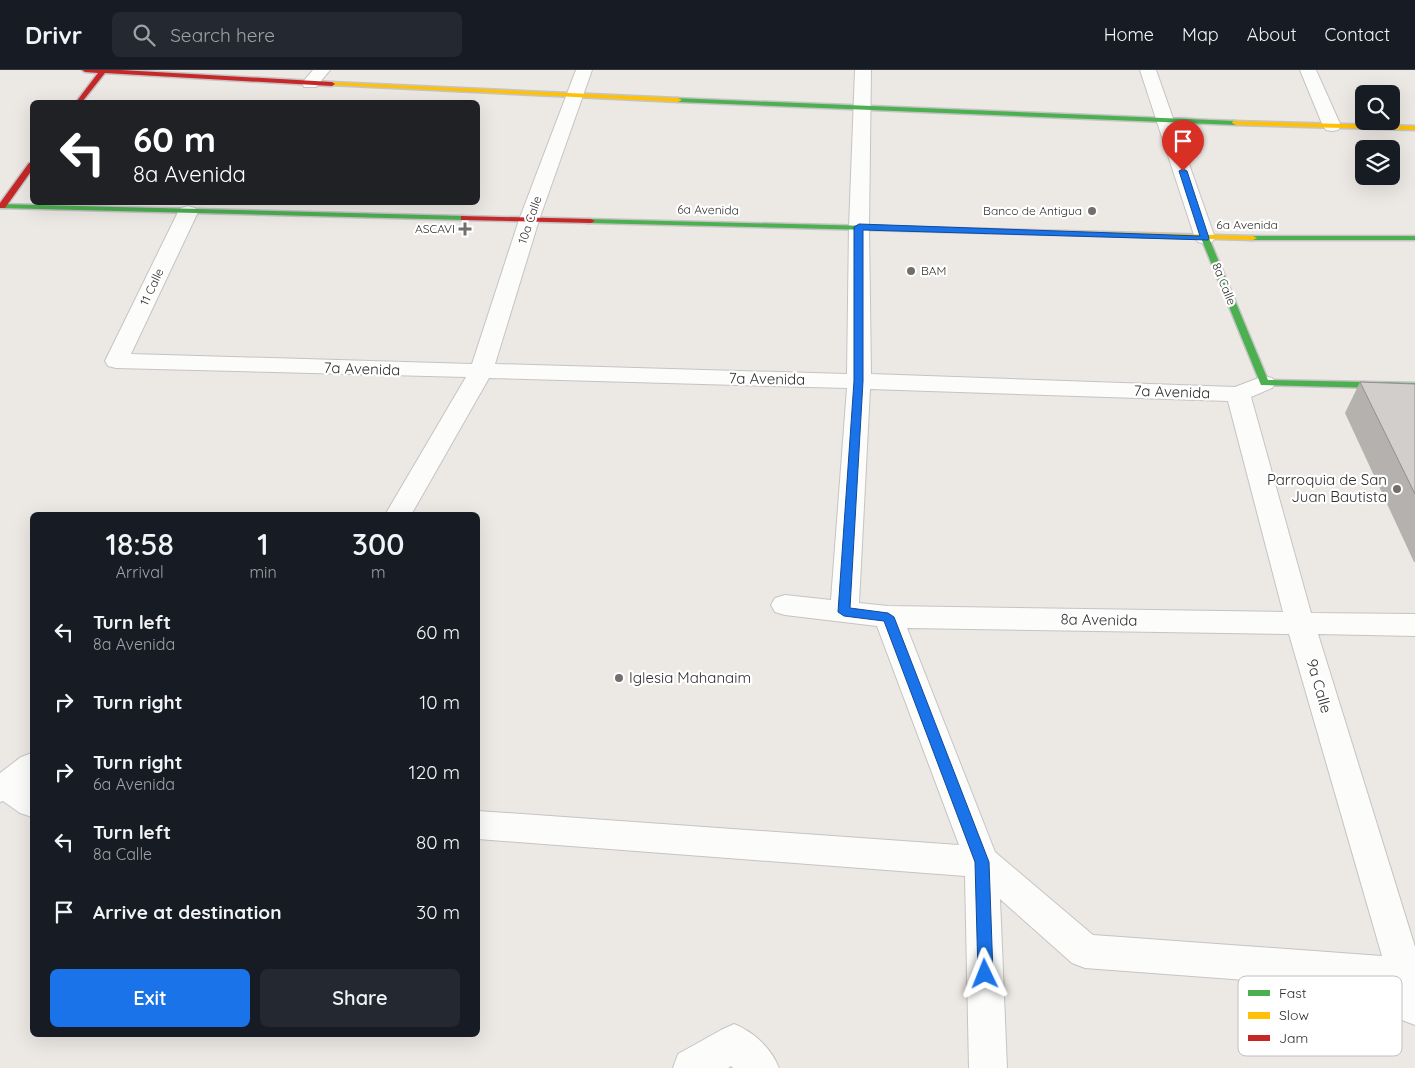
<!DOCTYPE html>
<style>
body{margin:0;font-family:Quicksand,sans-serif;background:#242831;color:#f1f3f6;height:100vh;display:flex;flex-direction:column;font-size:19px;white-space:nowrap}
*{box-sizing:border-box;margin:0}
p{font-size:16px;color:#9ea1a6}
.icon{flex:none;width:28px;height:28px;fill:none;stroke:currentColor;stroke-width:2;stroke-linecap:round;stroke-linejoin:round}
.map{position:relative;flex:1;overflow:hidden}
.drawer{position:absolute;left:30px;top:442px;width:450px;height:525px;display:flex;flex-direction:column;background:#171b24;border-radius:8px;box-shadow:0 5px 20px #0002}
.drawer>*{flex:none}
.top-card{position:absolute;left:30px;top:30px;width:450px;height:105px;border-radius:8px;box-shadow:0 5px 20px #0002;background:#202124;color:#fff;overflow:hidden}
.controls{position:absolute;left:1355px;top:15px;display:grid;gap:10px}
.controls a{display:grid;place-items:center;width:45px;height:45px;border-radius:8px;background:#171b24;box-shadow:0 5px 20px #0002;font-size:25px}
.pin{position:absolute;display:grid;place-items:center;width:42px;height:42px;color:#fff;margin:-51px -21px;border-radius:50% 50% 50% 0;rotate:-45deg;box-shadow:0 0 5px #0007}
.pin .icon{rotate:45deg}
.me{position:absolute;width:55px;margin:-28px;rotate:358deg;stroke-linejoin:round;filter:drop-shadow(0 0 4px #0008)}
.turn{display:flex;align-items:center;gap:18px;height:105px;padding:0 20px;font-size:22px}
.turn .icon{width:65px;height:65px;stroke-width:2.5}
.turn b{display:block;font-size:35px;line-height:42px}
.eta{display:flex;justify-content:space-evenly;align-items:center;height:85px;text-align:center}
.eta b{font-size:30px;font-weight:600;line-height:35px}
.button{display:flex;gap:10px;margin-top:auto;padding:10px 20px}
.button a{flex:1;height:58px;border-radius:8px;background:#1a73e8;color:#fff;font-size:20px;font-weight:600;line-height:58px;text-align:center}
.button a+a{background:#242831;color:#f1f3f6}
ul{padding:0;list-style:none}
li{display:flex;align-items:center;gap:15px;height:70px;padding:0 20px}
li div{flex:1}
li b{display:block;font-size:19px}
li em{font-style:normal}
header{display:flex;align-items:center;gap:30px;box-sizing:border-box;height:70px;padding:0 25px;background:#171b24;border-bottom:1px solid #363941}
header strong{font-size:24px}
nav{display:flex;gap:28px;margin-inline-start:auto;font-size:18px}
.search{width:350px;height:45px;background:#242831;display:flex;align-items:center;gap:12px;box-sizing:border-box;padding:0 18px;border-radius:8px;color:#9ea1a6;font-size:19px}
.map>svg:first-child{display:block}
</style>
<header>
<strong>Drivr</strong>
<div class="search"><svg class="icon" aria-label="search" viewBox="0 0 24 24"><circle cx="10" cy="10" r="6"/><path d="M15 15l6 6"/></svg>Search here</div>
<nav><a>Home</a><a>Map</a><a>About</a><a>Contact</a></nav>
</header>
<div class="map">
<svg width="1415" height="998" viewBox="0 0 1415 998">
<rect width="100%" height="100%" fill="#ece8e4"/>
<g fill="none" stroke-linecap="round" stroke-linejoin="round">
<!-- street casing -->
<g stroke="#c5c4c5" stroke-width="2">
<path id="street" d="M313 0H330L316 17H304L302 13Z
M576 0H592L539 150 495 294 847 304 849 157 855 0H871L869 157 871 304 1235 317 1264 306 1272 308 1276 313 1272 318 1251 327 1311 543 1415 544V566L1318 564 1415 877V955L1402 950 1392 921 1085 898 1072 893 1000 829 1007 998H969L965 806 478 769V741L959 775 877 556 785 545 775 542 771 535 775 528 785 525 831 530 847 318 489 308 411 445H385L466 307 116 298 108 296 105 291 178 142 181 138 188 136 195 138 198 142 131 284 472 294 519 150ZM870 319 1228 331 1283 542 888 536 859 533ZM907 558 1289 564 1382 886 1093 865 995 782Z
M1140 0H1156L1215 168 1212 172 1205 174 1198 172 1195 168Z
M1300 0H1316L1341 56 1338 60 1332 61 1326 60 1323 56Z
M32 683V747L20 743 3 731 0 732V703L21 687Z
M734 954C754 962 771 978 779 998H733L731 996 728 998H673L678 984 721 960Z"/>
</g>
<!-- fast casing -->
<g stroke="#c5c4c5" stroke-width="3">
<path id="fast" d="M675 28 1236 51 1240 53 1236 55 678 32 674 30Z
M0 134 464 146 468 148 464 150 0 138Z
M588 149 988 159 992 161 988 163 591 153H588Z
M1202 166H1205L1209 168 1268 310 1415 313V319L1261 315 1201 168Z
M1250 166H1415V170H1250Z"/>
</g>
<!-- slow casing -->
<g stroke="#c5c4c5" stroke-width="3">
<path id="slow" d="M332 12 678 28 682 30 678 32 330 15 329 14Z
M1233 51 1415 56V60L1236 55 1232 53Z
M985 159 1253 166 1257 168 1253 170 988 163H985Z"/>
</g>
<!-- jam casing -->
<g stroke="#c5c4c5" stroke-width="3">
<path id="jam" d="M82 0H121L332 12 335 14 332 16 105 3 82 32H76L98 3 85 2Z
M29 93H32V100L5 138H0V133Z
M461 146 591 149 595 151 591 153 464 150H461Z"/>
</g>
<!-- street -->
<use href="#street" fill="#fcfcfb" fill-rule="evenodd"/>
<!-- fast -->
<use href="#fast" fill="#4caf50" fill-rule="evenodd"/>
<!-- slow -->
<use href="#slow" fill="#ffc107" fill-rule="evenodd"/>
<!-- jam -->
<use href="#jam" fill="#c62828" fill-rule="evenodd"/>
</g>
<!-- wall -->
<path fill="#b4b1af" d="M1360 312 1415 314V492H1414L1345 343Z"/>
<!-- building -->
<path fill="#d1cecb" stroke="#92908e" d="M1360 312 1415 314V424Z"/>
<!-- route -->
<path fill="#1a73e8" stroke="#114b97" d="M1183 99 1187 101 1209 168 1208 170 863 160V311L850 538 888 543 894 547 989 792 993 904 991 910 985 912 980 910 978 904 975 792 884 551 844 546 838 542 854 311V157L859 154 1200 166 1179 101Z"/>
<!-- markers -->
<g fill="#706f6e" stroke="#fff" stroke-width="2">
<circle cx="1092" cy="141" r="5"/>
<path d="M462.5 151.5h5v5h5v5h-5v5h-5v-5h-5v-5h5z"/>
<circle cx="911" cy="201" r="5"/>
<circle cx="1397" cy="419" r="5"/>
<circle cx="619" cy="608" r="5"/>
</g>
<g text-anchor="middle" stroke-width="4.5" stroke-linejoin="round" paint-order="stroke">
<!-- far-street labels -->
<g font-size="12" fill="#2e2e2e" stroke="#fff">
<text transform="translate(708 140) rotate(1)" y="4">6a Avenida</text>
<text transform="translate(530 150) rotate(-71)" y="4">10a Calle</text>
<text x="1247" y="159">6a Avenida</text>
<text transform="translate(1224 214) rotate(68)" y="4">8a Calle</text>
<text transform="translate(152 217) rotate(-65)" y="4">11 Calle</text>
</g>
<!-- far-poi labels -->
<g font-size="12" fill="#2e2e2e" stroke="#fff" text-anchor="end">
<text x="1082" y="145">Banco de Antigua</text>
<text x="455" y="163">ASCAVI</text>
<text x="921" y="205" text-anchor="start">BAM</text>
</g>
<!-- street labels -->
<g font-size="15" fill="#2e2e2e" stroke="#fff">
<text transform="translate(362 299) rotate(2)" y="5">7a Avenida</text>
<text transform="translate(767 309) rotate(1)" y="5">7a Avenida</text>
<text transform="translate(1172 322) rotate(2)" y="5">7a Avenida</text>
<text transform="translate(1099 550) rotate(1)" y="5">8a Avenida</text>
<text transform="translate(1319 616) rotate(74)" y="5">9a Calle</text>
</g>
<!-- poi labels -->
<g font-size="15" fill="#2e2e2e" stroke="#fff" text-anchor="end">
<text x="1387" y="415">Parroquia de San<tspan x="1387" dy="17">Juan Bautista</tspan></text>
<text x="629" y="613" text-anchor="start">Iglesia Mahanaim</text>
</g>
</g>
<!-- legend -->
<rect x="1238" y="906" width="164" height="80" rx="8" fill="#fff" stroke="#c0c0c0" stroke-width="1"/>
<rect x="1248" y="920" width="22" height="6" fill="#4caf50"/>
<rect x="1248" y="942" width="22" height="7" fill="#ffc107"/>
<rect x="1248" y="965" width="22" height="6" fill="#c62828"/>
<g font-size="14" fill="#2e2e2e">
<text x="1279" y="928">Fast</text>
<text x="1279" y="950">Slow</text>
<text x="1279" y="973">Jam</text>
</g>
</svg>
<div class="controls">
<a><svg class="icon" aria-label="search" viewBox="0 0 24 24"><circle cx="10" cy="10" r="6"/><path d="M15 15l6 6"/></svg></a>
<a><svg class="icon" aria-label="layers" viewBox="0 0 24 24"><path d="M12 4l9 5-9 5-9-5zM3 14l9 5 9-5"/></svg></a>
</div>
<div class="pin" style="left:1183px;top:101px;background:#d93025"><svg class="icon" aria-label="arrive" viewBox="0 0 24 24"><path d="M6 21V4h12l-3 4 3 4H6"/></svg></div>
<svg class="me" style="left:985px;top:904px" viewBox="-20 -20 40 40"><path d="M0-17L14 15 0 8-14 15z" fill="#1a73e8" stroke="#fff" stroke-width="4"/></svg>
<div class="top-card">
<div class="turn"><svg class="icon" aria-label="left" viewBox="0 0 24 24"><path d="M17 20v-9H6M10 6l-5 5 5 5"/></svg><div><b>60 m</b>8a Avenida</div></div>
</div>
<section class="drawer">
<div class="eta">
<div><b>18:58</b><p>Arrival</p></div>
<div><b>1</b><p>min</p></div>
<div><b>300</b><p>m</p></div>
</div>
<ul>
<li><svg class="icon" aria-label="left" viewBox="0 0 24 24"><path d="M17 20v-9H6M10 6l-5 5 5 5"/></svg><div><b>Turn left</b><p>8a Avenida</p></div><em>60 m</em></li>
<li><svg class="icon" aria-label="right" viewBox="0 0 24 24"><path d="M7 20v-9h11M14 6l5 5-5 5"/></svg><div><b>Turn right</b></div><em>10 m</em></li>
<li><svg class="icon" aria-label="right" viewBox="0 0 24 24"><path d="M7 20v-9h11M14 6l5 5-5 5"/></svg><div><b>Turn right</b><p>6a Avenida</p></div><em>120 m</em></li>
<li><svg class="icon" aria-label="left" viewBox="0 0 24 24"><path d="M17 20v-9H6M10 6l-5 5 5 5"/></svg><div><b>Turn left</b><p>8a Calle</p></div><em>80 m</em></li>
<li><svg class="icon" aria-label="arrive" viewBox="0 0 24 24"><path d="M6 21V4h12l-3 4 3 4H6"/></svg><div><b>Arrive at destination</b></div><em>30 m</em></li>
</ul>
<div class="button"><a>Exit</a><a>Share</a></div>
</section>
</div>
